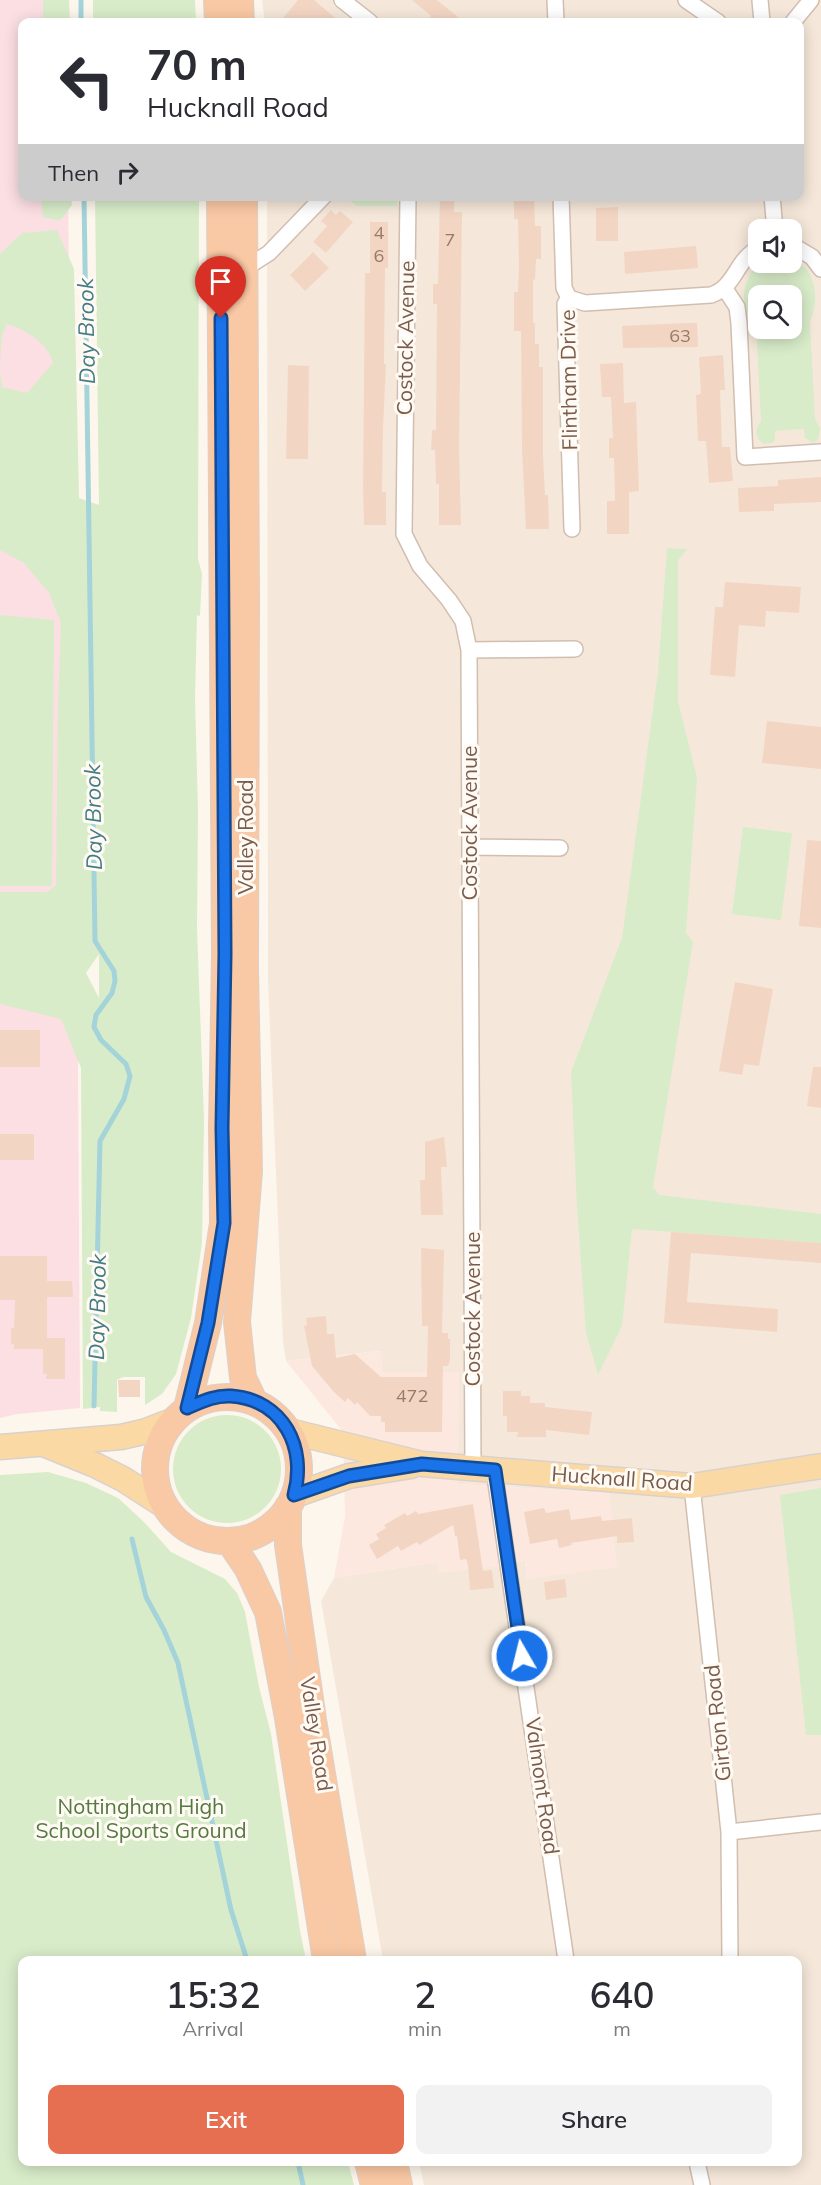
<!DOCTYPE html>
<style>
body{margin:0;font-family:Mulish,sans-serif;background:#f2f2f3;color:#2b2b33;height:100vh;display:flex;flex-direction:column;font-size:22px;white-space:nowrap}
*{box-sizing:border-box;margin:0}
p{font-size:20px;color:#7c7c81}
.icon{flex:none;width:33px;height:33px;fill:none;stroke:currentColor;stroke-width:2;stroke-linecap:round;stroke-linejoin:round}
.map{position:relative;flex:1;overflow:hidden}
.details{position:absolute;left:18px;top:1956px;width:784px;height:210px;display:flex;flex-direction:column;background:#fff;border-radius:12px;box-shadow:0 3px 15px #0003}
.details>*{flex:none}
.banner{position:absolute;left:18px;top:18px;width:786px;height:183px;border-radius:12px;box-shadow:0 3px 15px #0003;background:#fff;color:#2b2b33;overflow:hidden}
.controls{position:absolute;left:748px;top:219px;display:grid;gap:12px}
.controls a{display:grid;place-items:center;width:54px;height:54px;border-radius:12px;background:#fff;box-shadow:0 3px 15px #0003;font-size:30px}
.pin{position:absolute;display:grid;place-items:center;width:51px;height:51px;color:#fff;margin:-62px -26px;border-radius:50% 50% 50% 0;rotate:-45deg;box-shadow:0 0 6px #0007}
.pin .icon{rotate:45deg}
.me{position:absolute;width:66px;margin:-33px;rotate:352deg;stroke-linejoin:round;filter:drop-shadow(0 0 4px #0008)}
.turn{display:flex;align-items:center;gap:21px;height:126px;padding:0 30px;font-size:27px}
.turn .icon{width:78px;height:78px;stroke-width:2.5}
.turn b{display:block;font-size:42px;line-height:51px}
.then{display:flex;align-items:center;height:57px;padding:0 30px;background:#0003;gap:12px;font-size:22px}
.eta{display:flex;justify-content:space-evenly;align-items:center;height:102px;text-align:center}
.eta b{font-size:36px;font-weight:600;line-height:42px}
.primary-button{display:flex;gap:12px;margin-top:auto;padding:12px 30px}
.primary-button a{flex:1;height:69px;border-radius:12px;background:#e76f51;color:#fff;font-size:24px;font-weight:600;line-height:69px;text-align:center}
.primary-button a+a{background:#f2f2f3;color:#2b2b33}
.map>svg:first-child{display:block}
</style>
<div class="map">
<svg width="821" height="2185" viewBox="0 0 821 2185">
<rect width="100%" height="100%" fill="#fdf6ec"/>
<!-- residential -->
<path fill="#f5e8da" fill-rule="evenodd" d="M262 0H821V2185H424L419 2162H798V1960H383L321 1601 334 1578 436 1562 497 1566 525 1560 527 1579 609 1493 458 1484V1372H382L380 1351 286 1361 283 1341 268 981 267 197 800 196V22H265ZM759 230H792V262H759ZM759 296H792V328H759Z"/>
<!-- commercial -->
<path fill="#fde8e0" d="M381 1351 382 1372H459L458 1484 609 1493 617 1567 527 1579 525 1560 497 1566 440 1573 436 1562 334 1578 345 1516 343 1432 286 1361Z"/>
<!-- medical -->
<path fill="#fbdfe3" d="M0 0H66V22H22V196L68 197 76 733 80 1408 17 1414 0 1418Z"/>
<!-- green -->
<path fill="#d8ecc9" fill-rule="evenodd" d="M43 0H69L70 22H43Z
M93 0H195L196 22H93Z
M41 197H71L72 205 60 221 43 217Z
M95 197H199L198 559 202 574 200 616 197 615 195 698 198 812 197 928 204 1120 202 1243 191 1318 176 1374 162 1394 145 1405V1377H123L117 1380V1412L100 1411V1407L83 1409 81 1068 61 1019 0 1004V892H47L56 885 58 705 61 623 49 593 24 563 0 550V371L2 387 27 393 53 363C48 343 26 330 7 324L2 335 0 363V254L22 233 57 230 74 269 79 498 99 505ZM99 954V998L86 973Z
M345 197H397V206H357Z
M792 259C817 269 820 299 810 321L815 419 820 428 818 440 813 443 805 438 804 429 775 431V440L772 443 764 444C755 438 754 430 761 421L756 324C737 308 742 278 760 263L792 262ZM759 296H792V328H759Z
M667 548 688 549 678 560V701L697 778 686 933 693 942 653 1187 659 1195 821 1214V1243L632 1229 622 1326 598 1375 586 1333 577 1207 571 1072 622 938 658 672Z
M0 615 54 620 52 886H0Z
M743 827 792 833 781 920 732 914Z
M173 1469a54 54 0 1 1 108 0a54 54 0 1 1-108 0Z
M48 1472 86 1483 118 1498 144 1522 171 1552 225 1579 237 1593 245 1612 259 1687 271 1734 300 1931 306 1960H22V2162H348L354 2185H0V1475Z
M821 1488V1735H806L780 1495Z"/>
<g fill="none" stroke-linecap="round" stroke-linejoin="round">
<!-- stream -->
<path stroke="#a5d3da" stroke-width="5" d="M81 0V22
M84 196 95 941 114 971 115 981 112 993 96 1015 94 1027 101 1040 126 1064 130 1076 124 1099 100 1141 94 1406
M132 1539 146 1597 164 1630 178 1663 231 1910 247 1960
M298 2162 303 2185"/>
</g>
<!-- building -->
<path fill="#f3d5c3" d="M298 0H314L340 22H280Z
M412 0H437L464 22H426L431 16Z
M440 196H454V212H462L459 450 461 525H439V484H436L435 450H431L432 430H436L437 304H433V284H438Z
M514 196H534L535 226H541V259H536L535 280 533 279V323H535V344H539V367H543V455L545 495H548L549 529H526L522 450 521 331H514V292H518L519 267 518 219H514Z
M618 207V241H596V208Z
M331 210 336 215 340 211 353 222 326 253 313 242 327 226 321 221Z
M370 222H388V268H385L384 364H386L383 429 382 492H386V525H364L363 486 365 273H370Z
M696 246 698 268 625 274 624 252Z
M313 252 329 268 305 291 290 275Z
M685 323H697L698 347 623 348 622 326Z
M723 355 725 390H720L722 447H730L733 481 709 483 706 441H698L696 395 701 394 699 357Z
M623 363 624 403 636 402 639 491 629 492V534H607V501H615L614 458H609V438H613L611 397H602L600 364Z
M288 365 309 366 308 459H286Z
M821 477V502L774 504V511L739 512 738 488 778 486V480Z
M725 582 801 587 799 613 766 611 765 627 739 625 735 677 710 675 715 607H723Z
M767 721 821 727V769L762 763Z
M807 840 821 841V928L799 926Z
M735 982 773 989 759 1066 744 1064 742 1075 719 1071Z
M0 1030H40V1067H0Z
M813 1067H821V1108L807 1106Z
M0 1134H34V1160H0Z
M444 1137 447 1167H441L443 1215H421L420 1180H425V1142Z
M671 1232 821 1243V1263L691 1253 687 1302 778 1309 777 1332 664 1323Z
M421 1248 444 1250 442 1333H448V1339H450V1359L448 1366H443L442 1432H385V1422H381V1416H370L357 1402 355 1405 348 1398 345 1402 333 1391 312 1366 304 1326 307 1325 306 1318 326 1316 327 1334H334L336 1358 355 1354 381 1377H427L428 1326H422Z
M0 1256H47V1281H72L73 1297H47V1338H65V1379H46L47 1374H43V1349H14V1344H11V1328H14L15 1300H0Z
M118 1380H140V1397H119Z
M503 1391H521V1396H530V1403H545V1407L592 1412 589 1435 546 1430V1437H517L518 1432H507V1416H503Z
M473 1504 483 1571 492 1570 494 1588 470 1590 468 1565 466 1559 460 1560 457 1536H455L453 1525 419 1545 417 1542 401 1551 398 1546 377 1559 369 1545 379 1539 376 1534 386 1528 384 1525 405 1513 407 1516 416 1511 418 1514Z
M544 1508 546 1513 569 1509 571 1520 601 1516 602 1521 632 1518 634 1542 617 1543V1536L571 1543 572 1545 559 1548 557 1539 530 1544 524 1512Z
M565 1579 567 1597 546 1600 544 1582Z"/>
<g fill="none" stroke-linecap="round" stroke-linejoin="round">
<!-- minor casing -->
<g stroke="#d1beb0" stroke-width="18">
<path id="minor" d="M342 0 370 22
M555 0 556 22
M686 0 718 22
M760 0 762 22
M793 22 811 0
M408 196 404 534 420 566 449 600 463 621 469 650 473 1468
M561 196 564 288 569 298
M772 196 775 230
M792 245 812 257 821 269
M244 269 269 253 324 196
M725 289 737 307 739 323 745 457 821 452
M569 298 565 304 572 529
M569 298 585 303 711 295C736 287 735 260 759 248
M469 650 575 649
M470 847 560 848
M494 1470 566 1960
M692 1486 729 1832 730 1960
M729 1832 821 1822
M697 2162 702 2185"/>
</g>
<!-- primary casing -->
<g stroke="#dad1cd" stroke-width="27">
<path id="primary" d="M289 1431 422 1464 692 1486 821 1466
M46 1445 95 1465 123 1479 165 1506
M0 1447 121 1437 143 1432 172 1421
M295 1495 349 1476 411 1466"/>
</g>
<!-- trunk casing -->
<g stroke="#dad1cd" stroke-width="28">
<path id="trunk" d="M217 0 218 22
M240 0 241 22
M244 196 246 599 245 969 249 1171 237 1322 243 1378 254 1401
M155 1469a72 72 0 1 1 144 0a72 72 0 1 1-144 0Z
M187 1408 208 1323 223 1223 222 1128 225 954 220 196
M288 1507V1545L313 1720 353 1960
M229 1541 248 1569 268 1612 288 1718 326 1960
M368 2162 374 2185
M394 2162 399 2185"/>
</g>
<!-- minor -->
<use href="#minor" stroke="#fff" stroke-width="15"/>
<!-- primary -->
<use href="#primary" stroke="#fbd9a5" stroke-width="24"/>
<!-- trunk -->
<use href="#trunk" stroke="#f9c8a4" stroke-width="26"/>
</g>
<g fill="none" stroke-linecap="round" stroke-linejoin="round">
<!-- route casing -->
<g stroke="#114b97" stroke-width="15">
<path id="route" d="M221 318 225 954 222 1128 224 1223 208 1323 187 1408C201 1402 215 1395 231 1396 284 1400 307 1448 294 1495L349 1476 422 1464 495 1470 522 1656"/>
</g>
<!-- route -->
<use href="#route" stroke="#1a73e8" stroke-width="10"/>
</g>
<g text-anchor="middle" stroke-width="6" stroke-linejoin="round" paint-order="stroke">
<!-- number labels -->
<g font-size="18" fill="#987a6a">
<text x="379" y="239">4</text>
<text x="450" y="246">7</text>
<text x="379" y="262">6</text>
<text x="680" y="342">63</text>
<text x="412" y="1402">472</text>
</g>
<!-- street labels -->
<g font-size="21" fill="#7a5c4d" stroke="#fffaf3">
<text transform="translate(406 338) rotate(-89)" y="7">Costock Avenue</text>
<text transform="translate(569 380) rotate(-91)" y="7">Flintham Drive</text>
<text transform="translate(470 823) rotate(-90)" y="7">Costock Avenue</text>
<text transform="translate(246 837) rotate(-90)" y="7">Valley Road</text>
<text transform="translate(473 1309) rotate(-90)" y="7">Costock Avenue</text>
<text transform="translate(622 1479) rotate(4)" y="7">Hucknall Road</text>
<text transform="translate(718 1723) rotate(-96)" y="7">Girton Road</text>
<text transform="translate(316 1734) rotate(81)" y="7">Valley Road</text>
<text transform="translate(542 1786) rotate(82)" y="7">Valmont Road</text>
</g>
<!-- park labels -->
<g font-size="21" fill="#537a41" stroke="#fffaf3">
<text x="141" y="1814">Nottingham High<tspan x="141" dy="24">School Sports Ground</tspan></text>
</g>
<!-- water labels -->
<g font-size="22" font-style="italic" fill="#437c86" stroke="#fffaf3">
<text transform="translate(86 331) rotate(-91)" y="8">Day Brook</text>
<text transform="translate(93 817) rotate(-91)" y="8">Day Brook</text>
<text transform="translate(97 1307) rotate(-89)" y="8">Day Brook</text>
</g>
</g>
</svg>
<div class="controls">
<a><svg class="icon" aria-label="sound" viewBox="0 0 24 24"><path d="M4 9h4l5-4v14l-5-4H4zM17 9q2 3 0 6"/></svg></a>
<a><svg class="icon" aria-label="search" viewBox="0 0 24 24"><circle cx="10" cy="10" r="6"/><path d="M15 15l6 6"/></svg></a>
</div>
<div class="pin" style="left:221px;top:318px;background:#d93025"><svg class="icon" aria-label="arrive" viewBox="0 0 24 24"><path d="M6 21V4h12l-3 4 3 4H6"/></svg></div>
<svg class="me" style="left:522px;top:1656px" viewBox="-20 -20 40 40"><circle r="17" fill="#1a73e8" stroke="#fff" stroke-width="3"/><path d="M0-11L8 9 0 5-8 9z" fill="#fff"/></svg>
<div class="banner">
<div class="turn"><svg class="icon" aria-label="left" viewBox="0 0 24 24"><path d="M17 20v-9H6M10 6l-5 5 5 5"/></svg><div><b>70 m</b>Hucknall Road</div></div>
<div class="then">Then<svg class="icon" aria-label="right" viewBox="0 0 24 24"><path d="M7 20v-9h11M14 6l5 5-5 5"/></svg></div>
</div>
<section class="details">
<div class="eta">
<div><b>15:32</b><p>Arrival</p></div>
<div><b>2</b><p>min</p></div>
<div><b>640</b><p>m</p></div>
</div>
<div class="primary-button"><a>Exit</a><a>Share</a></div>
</section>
</div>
